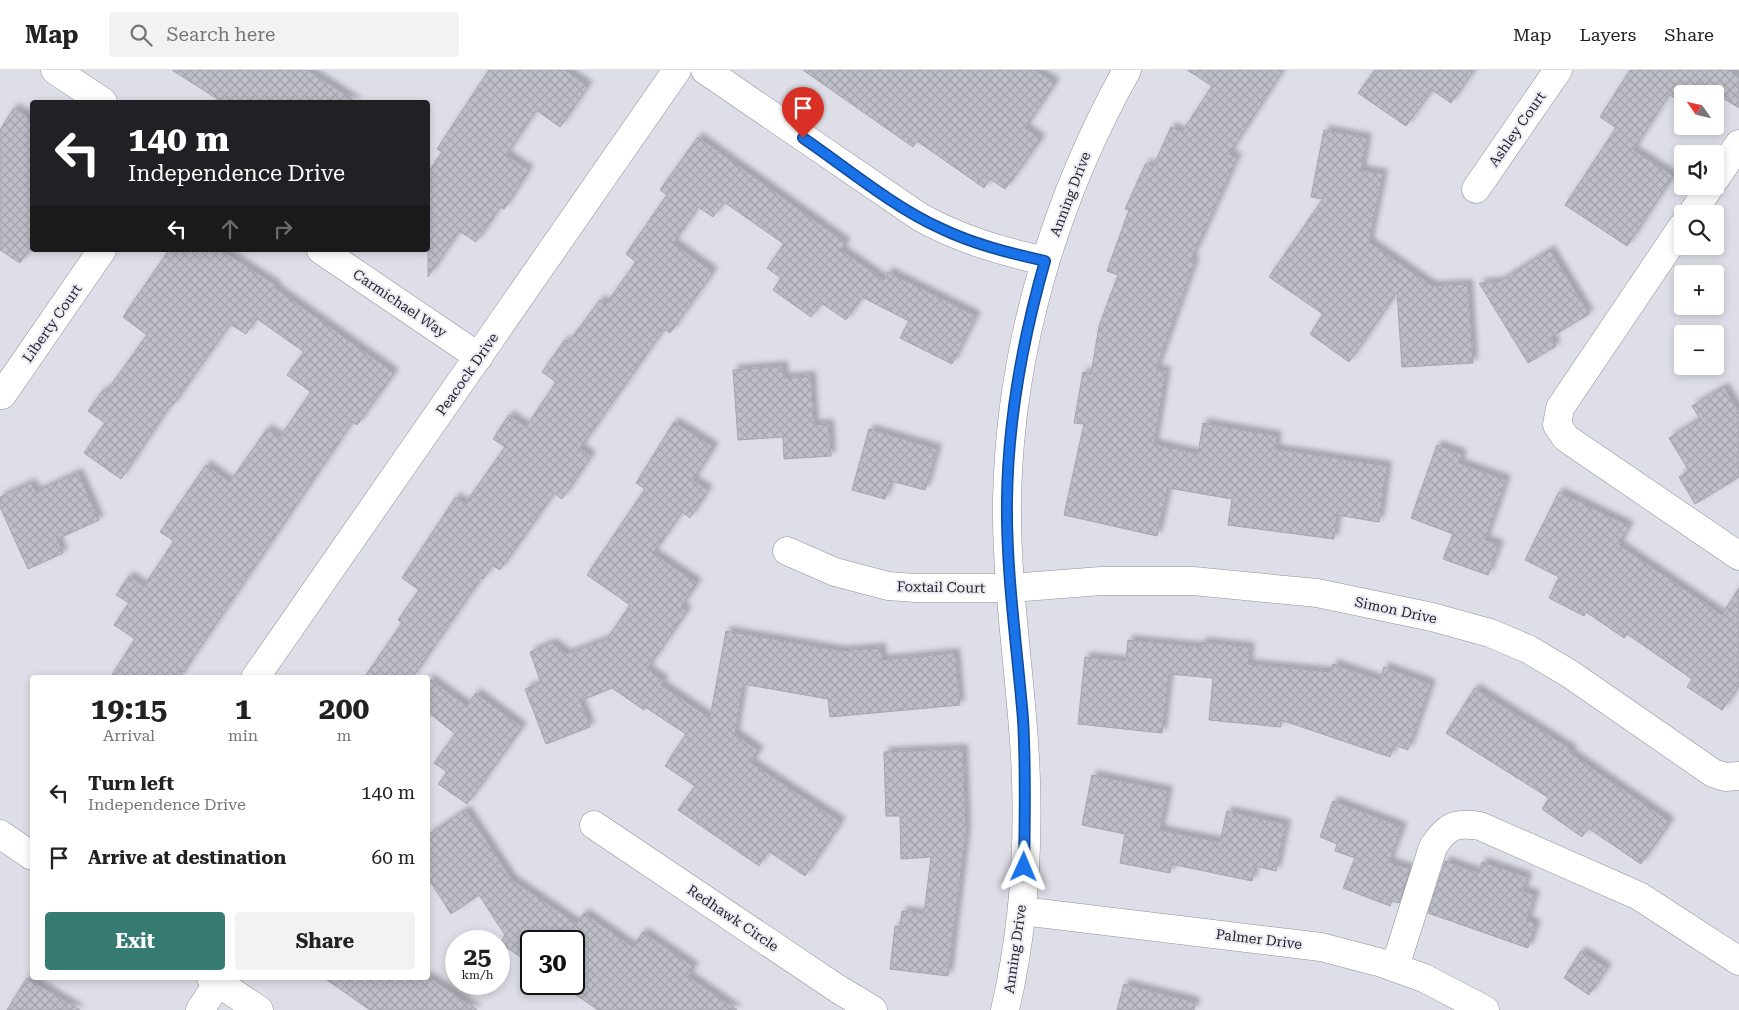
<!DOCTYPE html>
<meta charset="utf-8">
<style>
body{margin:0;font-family:"Roboto Serif",serif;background:#f2f2f2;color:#222;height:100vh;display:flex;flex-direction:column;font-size:19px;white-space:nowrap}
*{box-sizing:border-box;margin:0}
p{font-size:16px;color:#767676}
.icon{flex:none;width:28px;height:28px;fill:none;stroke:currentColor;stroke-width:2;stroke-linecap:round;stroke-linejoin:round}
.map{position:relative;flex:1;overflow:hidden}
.side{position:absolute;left:30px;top:605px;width:400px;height:305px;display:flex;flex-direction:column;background:#fff;border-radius:5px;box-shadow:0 2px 8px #0003}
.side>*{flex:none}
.hud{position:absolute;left:30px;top:30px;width:400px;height:152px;border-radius:5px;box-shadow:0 2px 8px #0003;background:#202124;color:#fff;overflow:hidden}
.needle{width:32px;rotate:304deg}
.buttons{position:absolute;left:1674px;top:15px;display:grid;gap:10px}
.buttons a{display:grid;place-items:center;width:50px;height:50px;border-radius:5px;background:#fff;box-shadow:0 2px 8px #0003;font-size:25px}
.speed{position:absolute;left:445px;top:860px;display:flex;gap:10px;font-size:25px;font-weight:700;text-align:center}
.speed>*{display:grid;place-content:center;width:65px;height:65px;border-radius:50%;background:#fff;box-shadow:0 2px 8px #0003;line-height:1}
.speed small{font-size:12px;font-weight:400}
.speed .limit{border:2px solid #111;border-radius:8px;background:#fff;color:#111}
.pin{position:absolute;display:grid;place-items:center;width:42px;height:42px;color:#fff;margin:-51px -21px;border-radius:50% 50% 50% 0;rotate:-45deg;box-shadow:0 0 5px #0007}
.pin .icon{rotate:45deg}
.me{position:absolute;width:55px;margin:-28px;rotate:1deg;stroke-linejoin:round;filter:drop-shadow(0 0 4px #0008)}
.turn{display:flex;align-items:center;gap:18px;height:105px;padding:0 15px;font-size:22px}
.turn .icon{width:65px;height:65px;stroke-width:2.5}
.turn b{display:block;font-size:35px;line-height:42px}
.lanes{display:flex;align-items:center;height:48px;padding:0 15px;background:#0003;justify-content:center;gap:25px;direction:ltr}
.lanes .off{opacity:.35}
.eta{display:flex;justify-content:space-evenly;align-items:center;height:85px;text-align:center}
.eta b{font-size:30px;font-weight:700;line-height:35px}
.cta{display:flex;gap:10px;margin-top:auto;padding:10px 15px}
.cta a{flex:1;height:58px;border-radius:5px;background:#367c73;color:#fff;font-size:20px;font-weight:700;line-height:58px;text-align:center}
.cta a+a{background:#f2f2f2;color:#222}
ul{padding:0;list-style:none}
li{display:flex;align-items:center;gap:15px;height:65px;padding:0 15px}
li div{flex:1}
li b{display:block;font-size:19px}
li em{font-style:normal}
header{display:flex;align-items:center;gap:30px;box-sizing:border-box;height:70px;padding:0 25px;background:#fff;border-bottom:1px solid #e0e0e0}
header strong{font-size:24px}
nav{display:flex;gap:28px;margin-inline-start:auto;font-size:18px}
.search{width:350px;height:45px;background:#f2f2f2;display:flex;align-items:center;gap:12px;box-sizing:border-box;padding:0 18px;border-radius:5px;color:#767676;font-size:19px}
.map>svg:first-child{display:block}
</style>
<header>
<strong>Map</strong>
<div class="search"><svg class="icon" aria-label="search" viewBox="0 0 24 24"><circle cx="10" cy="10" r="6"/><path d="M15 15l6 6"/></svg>Search here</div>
<nav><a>Map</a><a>Layers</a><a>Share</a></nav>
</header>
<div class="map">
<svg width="1739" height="940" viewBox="0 0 1739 940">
<defs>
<pattern id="building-cross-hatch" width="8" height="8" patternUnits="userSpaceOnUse" patternTransform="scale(1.25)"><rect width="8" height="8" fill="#bebec8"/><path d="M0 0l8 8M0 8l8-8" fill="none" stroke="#a3a3ac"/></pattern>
<filter id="shadow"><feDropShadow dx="4.5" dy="-4.5" stdDeviation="2.5" flood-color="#0004"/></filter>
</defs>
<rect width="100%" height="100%" fill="#dedee8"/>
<!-- building -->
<path fill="url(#building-cross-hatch)" stroke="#a5a5af" filter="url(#shadow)" d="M172 0H307L357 32H222Z
M489 0H565L588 16 560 57 536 40 506 85 529 100 504 139 500 137 476 172 459 161 428 207V103L442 82 437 79Z
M803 0H1035L1055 13 1025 58 1041 69 1005 119 990 109 984 118 917 71 913 77Z
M1187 0H1283L1229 84 1237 88 1191 190 1195 191 1156 300 1166 301 1154 374 1198 384 1203 353 1277 366 1275 379 1387 396 1379 452 1337 445 1334 469 1228 455 1232 429 1168 418 1157 466 1064 445 1084 354 1074 353 1083 302 1091 304 1099 256 1118 205 1107 201 1129 140 1125 139 1146 93 1153 97 1171 57 1182 62 1212 16Z
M1375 0H1474L1451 33 1432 20 1406 56 1358 23Z
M1630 0H1730L1739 6V38L1699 13 1692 24H1682V33L1669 24 1633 80 1673 106 1627 176 1565 135 1616 58 1600 47Z
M14 38 32 50V175L20 193 0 180V60Z
M1324 60 1367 68 1361 100 1383 104 1369 172 1432 216 1468 214 1473 293 1402 297 1397 222 1349 292 1310 264 1323 244 1269 207 1323 129 1311 127Z
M698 67 846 173 841 180 884 210 888 202 976 246 952 294 900 268 909 251 862 227 846 250 821 233 811 247 773 220 781 208 767 198 784 174 724 132 713 147 698 137 673 173 713 202 670 263 664 259 580 378 591 386 562 429 554 423 500 500 492 495 483 509 481 508 412 608H364L402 553 398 550 419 520 402 508 456 427 465 434 505 377 493 369 509 345 526 357 556 312 542 302 565 270 568 273 600 230 606 234 636 192 626 184 667 125 660 120Z
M169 180H221L277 216 275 218 394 303 357 355 352 352 179 608H110L135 569 114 555 129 533 116 525 129 506 144 516 174 471 160 462 206 395 230 412 267 359 280 367 311 322 287 305 304 282 256 248 246 264 230 254 172 336 170 335 121 409 84 383 105 353 88 341 103 320 106 322 147 265 123 247Z
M1550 180 1589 244 1551 267 1556 276 1528 293 1479 213 1499 212Z
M783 296 784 308 811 306 814 355 829 354 831 386 784 389 783 367 738 370 733 300Z
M1724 317 1739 342V407L1695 434 1679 407 1689 401 1669 368 1700 349 1692 336Z
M674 352 714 377 693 410 708 420 690 448 682 442 653 483 697 513 681 537 687 541 647 599 664 611 661 615 710 648 726 561 842 581 881 578 882 590 955 583 960 635 830 647 828 629 743 614 735 664 759 681 751 693 841 752 805 806 768 781 759 796 678 740 695 716 665 696 686 664 645 637 644 640 612 618 580 631 590 657 546 674 525 619 541 613 530 582 552 573 567 584 607 569 630 535 587 505 645 419 636 413Z
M869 359 937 379 925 420 891 411 885 429 852 420Z
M1437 375 1462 384 1459 393 1506 410 1485 470 1499 475 1488 505 1443 489 1453 464 1411 448Z
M78 403 99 450 57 469 63 483 28 499 0 437V427L31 413 36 422Z
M1559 422 1629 456 1619 475 1722 545 1739 518V616L1722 640 1687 617 1692 609 1627 564 1624 568 1586 542 1584 546 1549 528 1559 507 1525 490Z
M1128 570 1201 577 1202 572 1250 577 1248 594 1331 602 1333 594 1380 610 1384 597 1431 614 1408 680 1394 675 1390 687 1281 650V657L1209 650 1213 608 1169 604 1162 663 1078 654 1085 587 1126 591Z
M428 608 467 636 476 623 522 657 467 734 438 714 447 702 434 693 455 664 428 642Z
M1475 618 1572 680 1570 683 1670 752 1641 794 1588 758 1582 767 1542 739 1549 728 1446 663Z
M963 679 966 761 948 906 890 899 895 856 900 857 902 841 924 844 931 787 901 789 900 746H886L884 682Z
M1092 705 1168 721 1160 760 1220 772 1227 741 1286 754 1276 801 1255 796 1252 811 1171 794 1170 803 1120 793 1125 764 1082 755Z
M1333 731 1402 757 1389 792 1410 799 1399 833 1392 831 1390 836 1343 818 1355 788 1335 781 1337 774 1320 767Z
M466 740 512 810 577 854 584 843 633 877 643 862 694 897 688 906 737 940H598L560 914H574V871H531V894L500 873 505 865 479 825 451 844 428 808V765Z
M1445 791 1479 803 1482 792 1527 807 1523 821 1535 825 1527 851 1536 854 1528 878 1428 843Z
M1581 881 1607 898 1589 925 1564 908Z
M27 908 80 940H7Z
M324 908H430L477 940H370Z
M1124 914 1195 932 1194 940H1117Z"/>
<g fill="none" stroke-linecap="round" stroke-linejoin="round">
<!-- minor casing -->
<g stroke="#91909a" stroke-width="29">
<path id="minor" d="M55 0 103 32
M705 0 920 147C959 169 1001 181 1045 191
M1715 109 1739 74
M1476 119 1558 0
M1692 144 1710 116
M1682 157 1560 338 1557 355 1566 368 1739 486
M321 180 479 287
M2 325 102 180
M787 481 835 502 888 516 916 518H1011L1101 511H1193L1317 523 1432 547 1490 563 1528 579 1570 604 1713 703 1725 707 1739 706
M255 608 677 0
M594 755 838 919 873 940
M0 764 32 786
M1022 841 1321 877 1382 893 1424 908 1485 940
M1395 897 1433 777C1447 756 1454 752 1480 756L1639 826 1739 891
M211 908 259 940
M200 940 218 913
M1005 940C1027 845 1031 744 1022 646 1016 574 1006 502 1007 429 1010 279 1054 131 1127 0"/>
</g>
<!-- minor -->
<use href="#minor" stroke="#fff" stroke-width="28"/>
</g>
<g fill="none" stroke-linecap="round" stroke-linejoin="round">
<!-- route casing -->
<g stroke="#114b97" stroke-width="12">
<path id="route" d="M803 68C847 98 892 136 940 158 973 174 1009 183 1045 191 1023 268 1008 349 1007 430 1006 503 1017 576 1023 649 1026 698 1025 747 1024 797"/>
</g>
<!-- route -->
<use href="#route" stroke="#1a73e8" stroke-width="9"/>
</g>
<g text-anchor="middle" stroke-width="4" stroke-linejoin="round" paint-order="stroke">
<!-- street labels -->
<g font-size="14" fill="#26262a" stroke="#ebebf5">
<text transform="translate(1517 59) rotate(-55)" y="5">Ashley Court</text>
<text transform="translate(1070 124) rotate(-69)" y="5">Anning Drive</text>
<text transform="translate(400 233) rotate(34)" y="5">Carmichael Way</text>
<text transform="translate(52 253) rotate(-55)" y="5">Liberty Court</text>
<text transform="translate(467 304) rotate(-55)" y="5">Peacock Drive</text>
<text transform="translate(941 517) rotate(1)" y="5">Foxtail Court</text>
<text transform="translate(1396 540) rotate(12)" y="5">Simon Drive</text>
<text transform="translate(733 848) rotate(34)" y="5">Redhawk Circle</text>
<text transform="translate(1259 869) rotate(7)" y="5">Palmer Drive</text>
<text transform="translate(1015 879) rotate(-82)" y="5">Anning Drive</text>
</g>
</g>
</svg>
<div class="buttons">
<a><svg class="needle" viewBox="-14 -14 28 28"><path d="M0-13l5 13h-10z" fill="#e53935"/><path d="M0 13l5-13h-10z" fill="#767676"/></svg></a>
<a><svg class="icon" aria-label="sound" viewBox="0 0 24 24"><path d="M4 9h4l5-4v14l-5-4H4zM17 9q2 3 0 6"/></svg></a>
<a><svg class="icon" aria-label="search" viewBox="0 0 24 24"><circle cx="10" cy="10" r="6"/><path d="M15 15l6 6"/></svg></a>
<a>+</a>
<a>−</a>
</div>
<div class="speed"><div>25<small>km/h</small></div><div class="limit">30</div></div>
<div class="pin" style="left:803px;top:68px;background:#d93025"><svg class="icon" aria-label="arrive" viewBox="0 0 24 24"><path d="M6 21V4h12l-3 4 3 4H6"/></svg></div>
<svg class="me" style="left:1024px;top:797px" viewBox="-20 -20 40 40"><path d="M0-17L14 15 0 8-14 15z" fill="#1a73e8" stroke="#fff" stroke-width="4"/></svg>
<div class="hud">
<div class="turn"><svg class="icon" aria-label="left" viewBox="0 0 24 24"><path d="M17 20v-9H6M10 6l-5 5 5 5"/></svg><div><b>140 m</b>Independence Drive</div></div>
<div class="lanes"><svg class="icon" aria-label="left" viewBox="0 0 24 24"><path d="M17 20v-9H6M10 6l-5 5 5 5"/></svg><svg class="icon off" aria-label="ahead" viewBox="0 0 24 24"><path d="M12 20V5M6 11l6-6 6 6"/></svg><svg class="icon off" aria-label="right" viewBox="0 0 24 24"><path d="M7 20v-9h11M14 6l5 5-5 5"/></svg></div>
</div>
<section class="side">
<div class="eta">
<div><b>19:15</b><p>Arrival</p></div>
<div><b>1</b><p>min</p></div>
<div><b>200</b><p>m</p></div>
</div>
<ul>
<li><svg class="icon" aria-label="left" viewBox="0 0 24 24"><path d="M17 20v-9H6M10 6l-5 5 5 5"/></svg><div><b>Turn left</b><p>Independence Drive</p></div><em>140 m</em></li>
<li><svg class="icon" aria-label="arrive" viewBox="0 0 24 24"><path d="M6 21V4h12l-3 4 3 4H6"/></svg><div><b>Arrive at destination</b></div><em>60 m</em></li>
</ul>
<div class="cta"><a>Exit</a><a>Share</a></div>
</section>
</div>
